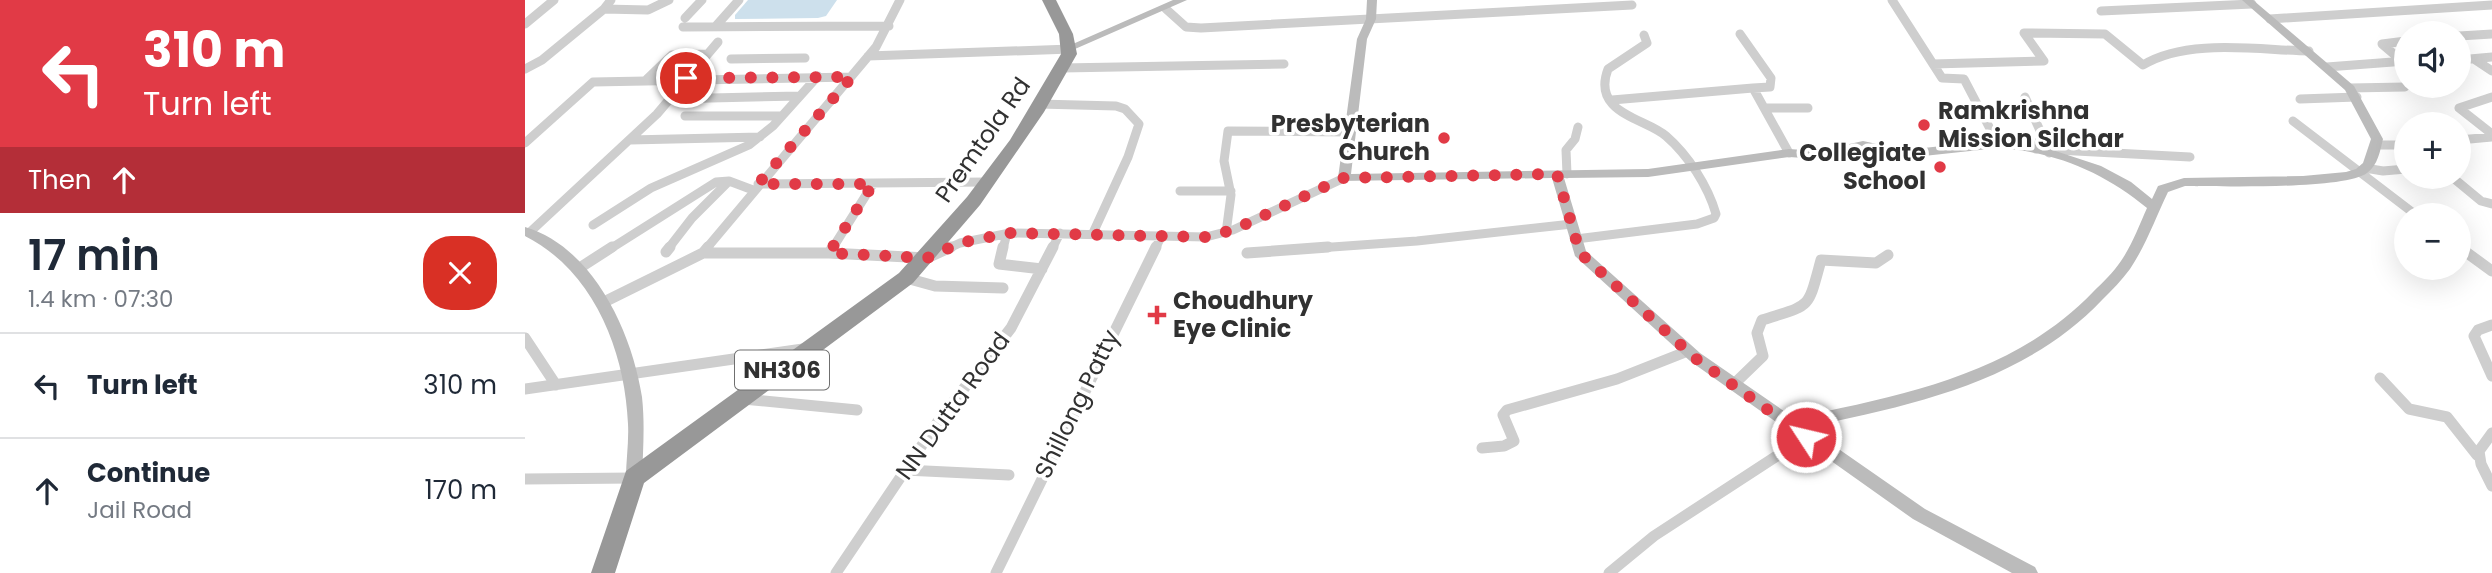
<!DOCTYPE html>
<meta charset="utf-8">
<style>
body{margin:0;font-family:Poppins,sans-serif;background:#f2f2f3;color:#1f2937;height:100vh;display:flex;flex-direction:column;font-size:26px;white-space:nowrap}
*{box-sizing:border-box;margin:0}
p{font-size:23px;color:#747a83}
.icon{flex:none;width:38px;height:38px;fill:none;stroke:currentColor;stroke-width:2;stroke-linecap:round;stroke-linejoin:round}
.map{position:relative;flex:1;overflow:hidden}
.drawer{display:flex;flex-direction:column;background:#fff;width:525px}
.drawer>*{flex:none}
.hud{background:#e13a46;color:#fff;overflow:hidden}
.tools{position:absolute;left:1869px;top:21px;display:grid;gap:14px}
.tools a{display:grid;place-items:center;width:77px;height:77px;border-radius:50%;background:#fff;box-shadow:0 7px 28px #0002;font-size:35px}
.pin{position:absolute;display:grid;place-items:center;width:60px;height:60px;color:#fff;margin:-30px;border:4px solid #fff;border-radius:50%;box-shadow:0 2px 7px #0007}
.me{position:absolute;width:77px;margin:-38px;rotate:305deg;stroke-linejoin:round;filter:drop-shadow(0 0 5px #0008)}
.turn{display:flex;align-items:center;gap:24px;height:147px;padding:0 28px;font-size:32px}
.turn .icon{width:91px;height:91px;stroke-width:2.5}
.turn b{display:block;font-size:49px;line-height:60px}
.then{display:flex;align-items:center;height:66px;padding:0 28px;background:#0003;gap:14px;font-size:26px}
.round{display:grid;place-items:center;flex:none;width:74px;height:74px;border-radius:28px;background:#f2f2f3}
.overview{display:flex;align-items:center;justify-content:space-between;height:119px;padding:0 28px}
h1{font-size:42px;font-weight:600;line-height:52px}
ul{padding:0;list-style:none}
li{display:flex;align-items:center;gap:21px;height:105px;padding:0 28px;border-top:2px solid #e0e1e3}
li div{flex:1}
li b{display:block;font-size:26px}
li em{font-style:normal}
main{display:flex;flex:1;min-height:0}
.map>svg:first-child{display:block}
</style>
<main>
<section class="drawer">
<div class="hud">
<div class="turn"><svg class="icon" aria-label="left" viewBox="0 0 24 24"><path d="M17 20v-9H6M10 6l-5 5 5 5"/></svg><div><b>310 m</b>Turn left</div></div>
<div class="then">Then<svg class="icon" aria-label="ahead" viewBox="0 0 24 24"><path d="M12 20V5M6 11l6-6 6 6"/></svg></div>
</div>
<div class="overview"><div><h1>17 min</h1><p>1.4 km · 07:30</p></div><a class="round" style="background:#d93025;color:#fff"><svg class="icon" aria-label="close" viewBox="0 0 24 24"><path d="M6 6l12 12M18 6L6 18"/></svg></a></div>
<ul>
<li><svg class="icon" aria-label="left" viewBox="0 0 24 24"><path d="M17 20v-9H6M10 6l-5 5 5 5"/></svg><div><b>Turn left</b></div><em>310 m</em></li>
<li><svg class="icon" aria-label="ahead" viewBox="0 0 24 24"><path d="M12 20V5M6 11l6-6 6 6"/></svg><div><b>Continue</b><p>Jail Road</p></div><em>170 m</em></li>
</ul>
</section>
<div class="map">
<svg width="1967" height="573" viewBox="0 0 1967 573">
<rect width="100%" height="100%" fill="#fff"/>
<!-- water -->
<path fill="#cde0ec" d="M223 0H312L301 16 293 18 210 19V15Z"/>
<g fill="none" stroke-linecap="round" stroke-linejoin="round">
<!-- street-far1 -->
<path stroke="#cecece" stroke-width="9" d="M86 0 79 9 123 10 144 0
M1367 0 1417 78 1439 79 1473 144
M641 9 661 27 676 28 1107 5
M1576 11 1727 4
M160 18 177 0
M1745 19 1967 5
M0 24 29 0
M158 27 364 26
M190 27 214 0
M1215 34 1246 78 1245 87 1228 88 1264 153
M1934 36 1967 34
M343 56 546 49
M206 59 280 58
M1949 59 1967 71
M1934 60 1967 57
M1877 61 1857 44 1881 41
M1408 64 1519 61 1499 33 1580 34 1618 65C1662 38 1733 50 1784 51
M1802 67 1881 61
M537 68 759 64
M0 69 17 60 79 9
M122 79 147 55 182 54
M1825 88 1880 87
M1500 97 1517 135 1511 149
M1967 97 1934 108 1967 134
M144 99 275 96
M1775 99 1832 97
M1087 100 1228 88
M514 104 591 106 600 109 614 124 603 157 568 233
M1241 108H1283
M160 116H257
M1768 121 1891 215
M105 140 235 137
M1934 140 1967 137
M0 143 68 82 326 77
M1851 145H1881
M1524 153 1532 150 1665 157
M1840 168 1858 171 1881 169
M1042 174 1041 150 1050 139 1053 127
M1927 177 1956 201 1967 204
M233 184 461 182
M655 191H706
M68 225 126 188 224 145 248 126 293 76
M4 233 132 114 193 42
M701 233 706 195 699 161 703 131 825 132
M1051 239 1172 224 1189 218 1191 214C1183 186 1163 155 1141 136 1121 118 1066 114 1083 69L1122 43 1119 35
M1934 247 1937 249
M85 249 191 182 204 181 228 190
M143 249 167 218 204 181
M181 249 351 47 375 0
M307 249 348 184
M422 249 435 243 485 233 681 237 708 230 819 178
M478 249 482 233
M527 249 535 233
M630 249 636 237
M779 249 892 241 1047 224"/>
<!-- street -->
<path stroke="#cecece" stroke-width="11" d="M478 247 474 264 517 269
M1934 247 1967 271
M141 252 145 247
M178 253H304L402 258 426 247
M304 253 308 247
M722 253 803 247
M53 269 87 247
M381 278 410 286 478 288
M79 302 178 253 183 247
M1967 325 1953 330 1949 336 1967 376
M0 338 31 385
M1855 378 1884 409 1922 417 1952 455
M1208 385 1238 356 1232 333 1237 320C1287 304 1282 311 1296 260L1351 263 1363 255
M0 389 278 349
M218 399 332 410
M1967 433 1954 451 1956 464 1967 486
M957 448 979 446 989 441 978 415 982 410 1092 379 1163 351
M380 470 484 475
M0 479 109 478
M311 573 412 423 486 328 528 247
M471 573 631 247
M1084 573 1129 536 1281 437"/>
<!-- secondary -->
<path fill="#bbb" fill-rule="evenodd" d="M648 0H662L550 49 546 50 541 47Z
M842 0H852L851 19 842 39 826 174 1123 169 1264 149 1293 151 1338 141 1380 150 1473 140 1503 142 1576 166 1606 182 1627 199 1633 186 1659 178 1778 176 1821 172 1831 169 1838 163 1846 139 1820 90 1717 0H1728L1829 86 1858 139C1855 151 1853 165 1842 173 1819 190 1694 186 1660 186L1643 192C1631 217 1621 245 1605 269 1597 280 1587 290 1577 300 1499 382 1388 405 1282 427L1400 509 1510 567 1513 573H1487L1388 519 1165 361 1050 256 1027 178 815 181 813 178 832 39 841 19ZM1473 148C1529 151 1580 173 1622 208 1614 226 1607 245 1596 261 1588 273 1578 282 1568 292 1488 375 1377 395 1269 418L1175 353 1061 251 1039 178 1123 177 1264 157 1293 159 1338 149 1380 158Z
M0 227C68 247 107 332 117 397 120 424 118 451 117 478L115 483 109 485 103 483 101 478C101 460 104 442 103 424 100 351 69 271 0 236Z"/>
<!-- highway -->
<path fill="#989898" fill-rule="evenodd" d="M517 0H531L548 34 552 54 519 112 455 205 388 283 119 483 90 573H66L101 471 374 273 442 197 485 140 536 54 534 34Z"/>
</g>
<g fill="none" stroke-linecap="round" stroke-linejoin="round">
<!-- route -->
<path stroke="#e13a46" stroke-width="12" stroke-dasharray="0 21.6" d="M161 78 327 77 233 184H348L304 253 402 258 435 243 485 233 681 237 708 230 818 178 1032 174 1055 253 1170 358 1281 437"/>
</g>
<!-- markers -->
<g fill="#e13a46" stroke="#fff" stroke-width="2.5">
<circle cx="1399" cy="125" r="7"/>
<circle cx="919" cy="138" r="7"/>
<circle cx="1415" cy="167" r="7"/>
<path d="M628.5 304.5h7v7h7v7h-7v7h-7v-7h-7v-7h7z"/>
</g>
<g text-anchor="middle" stroke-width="7" stroke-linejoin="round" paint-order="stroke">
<!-- shield labels -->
<rect fill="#fff" stroke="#6f6f6f" stroke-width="2" x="210" y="350.5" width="94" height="39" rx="5"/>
<g font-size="23" font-weight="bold" fill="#313131">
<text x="257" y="378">NH306</text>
</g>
<!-- poi labels -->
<g font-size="24" font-weight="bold" fill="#313131" stroke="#fff" text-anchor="start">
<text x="1413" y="119">Ramkrishna<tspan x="1413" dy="28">Mission Silchar</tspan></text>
<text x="905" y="132" text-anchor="end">Presbyterian<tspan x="905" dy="28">Church</tspan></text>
<text x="1401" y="161" text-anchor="end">Collegiate<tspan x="1401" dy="28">School</tspan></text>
<text x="648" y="309">Choudhury<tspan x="648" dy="28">Eye Clinic</tspan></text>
</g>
<!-- street labels -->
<g font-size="24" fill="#313131" stroke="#fff">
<text transform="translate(458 140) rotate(-55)" y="8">Premtola Rd</text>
<text transform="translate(552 404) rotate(-64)" y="8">Shillong Patty</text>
<text transform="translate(428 406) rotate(-54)" y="8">NN Dutta Road</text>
</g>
</g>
</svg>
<div class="tools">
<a><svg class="icon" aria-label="sound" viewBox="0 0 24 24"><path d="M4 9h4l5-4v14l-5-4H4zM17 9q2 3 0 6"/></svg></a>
<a>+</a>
<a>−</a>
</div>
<div class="pin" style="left:161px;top:78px;background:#d93025"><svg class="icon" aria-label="arrive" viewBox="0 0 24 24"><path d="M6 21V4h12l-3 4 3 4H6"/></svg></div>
<svg class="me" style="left:1281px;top:437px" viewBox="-20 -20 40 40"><circle r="17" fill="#e13a46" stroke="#fff" stroke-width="3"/><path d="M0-11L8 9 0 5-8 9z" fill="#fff"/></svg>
</div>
</main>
